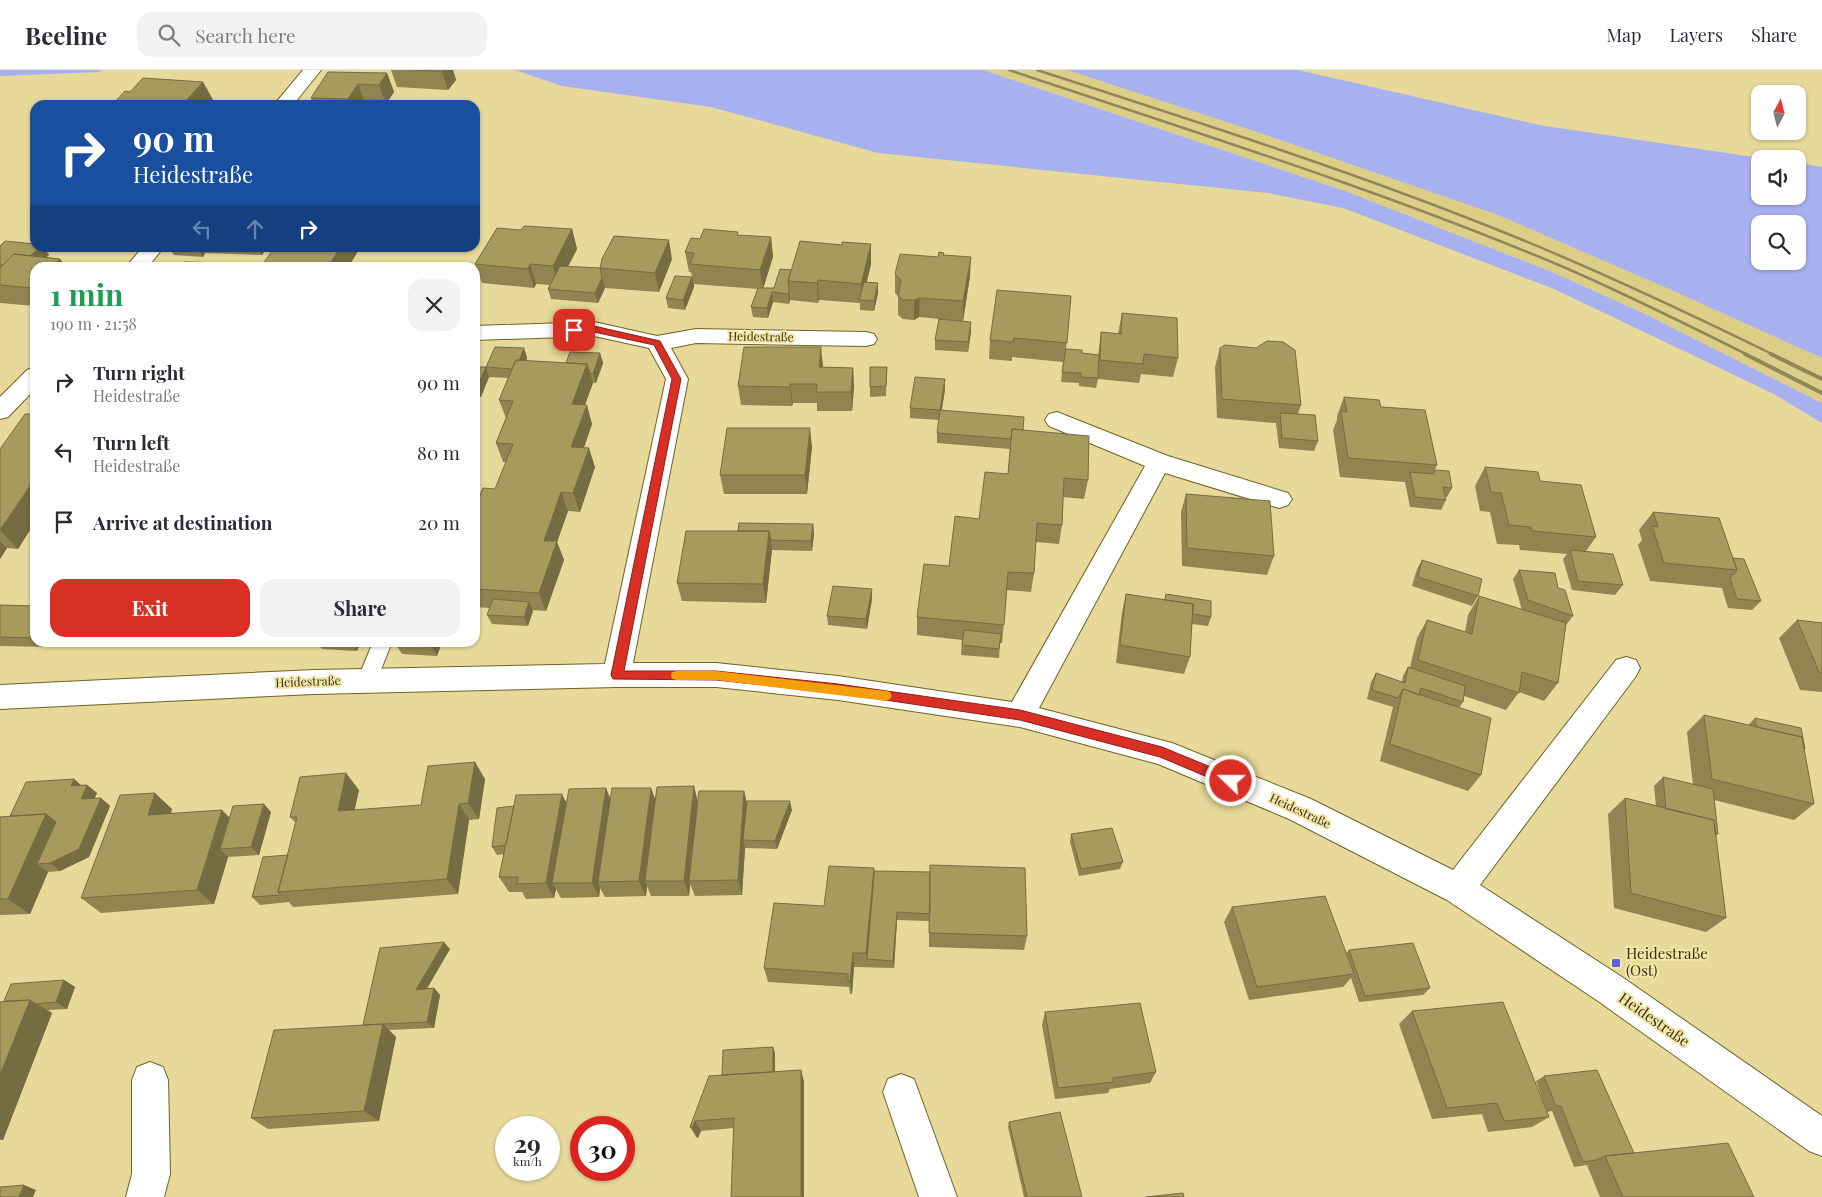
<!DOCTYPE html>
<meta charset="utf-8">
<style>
body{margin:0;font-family:"Playfair Display",serif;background:#f2f2f3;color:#2b2b33;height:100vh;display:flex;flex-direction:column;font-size:19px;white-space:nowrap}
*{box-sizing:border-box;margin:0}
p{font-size:16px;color:#7c7c81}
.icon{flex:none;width:28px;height:28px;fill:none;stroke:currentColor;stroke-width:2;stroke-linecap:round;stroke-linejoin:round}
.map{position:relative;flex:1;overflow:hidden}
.sheet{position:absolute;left:30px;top:192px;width:450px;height:385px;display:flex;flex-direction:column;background:#fff;border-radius:15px;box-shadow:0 1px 4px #0004}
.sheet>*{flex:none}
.guide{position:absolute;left:30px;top:30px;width:450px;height:152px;border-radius:15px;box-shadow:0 1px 4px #0004;background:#1a4fa0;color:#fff;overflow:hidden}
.needle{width:32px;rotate:7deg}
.buttons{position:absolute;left:1751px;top:15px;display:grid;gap:10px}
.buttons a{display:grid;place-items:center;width:55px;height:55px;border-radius:10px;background:#fff;box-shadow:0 1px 4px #0004;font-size:25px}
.speed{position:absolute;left:495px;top:1046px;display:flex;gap:10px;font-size:25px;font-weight:700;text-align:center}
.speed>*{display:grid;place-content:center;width:65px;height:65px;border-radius:50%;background:#fff;box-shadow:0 1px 4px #0004;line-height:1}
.speed small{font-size:12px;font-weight:400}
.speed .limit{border:8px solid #d22;background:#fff;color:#111}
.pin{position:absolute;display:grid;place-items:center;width:42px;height:42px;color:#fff;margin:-21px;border-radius:10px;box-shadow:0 2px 8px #0006}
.me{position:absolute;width:55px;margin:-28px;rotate:292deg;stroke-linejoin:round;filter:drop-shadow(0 0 4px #0008)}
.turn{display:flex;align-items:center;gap:18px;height:105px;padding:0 20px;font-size:22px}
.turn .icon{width:65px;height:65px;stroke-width:2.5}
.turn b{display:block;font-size:35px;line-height:42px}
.lanes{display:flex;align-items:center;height:48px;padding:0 20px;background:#0003;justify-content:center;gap:25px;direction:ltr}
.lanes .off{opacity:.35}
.round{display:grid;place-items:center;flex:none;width:52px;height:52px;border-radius:15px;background:#f2f2f3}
.headline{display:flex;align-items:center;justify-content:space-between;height:85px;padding:0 20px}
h1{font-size:30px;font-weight:700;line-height:38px;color:#1e9e55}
.action{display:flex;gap:10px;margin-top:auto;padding:10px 20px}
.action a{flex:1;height:58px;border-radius:15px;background:#d93025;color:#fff;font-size:20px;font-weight:700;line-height:58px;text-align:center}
.action a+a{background:#f2f2f3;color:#2b2b33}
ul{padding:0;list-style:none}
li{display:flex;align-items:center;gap:15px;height:70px;padding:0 20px}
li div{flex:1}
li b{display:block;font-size:19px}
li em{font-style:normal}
header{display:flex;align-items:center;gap:30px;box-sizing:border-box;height:70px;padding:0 25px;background:#fff;border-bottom:1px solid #e1e1e2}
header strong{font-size:24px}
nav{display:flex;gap:28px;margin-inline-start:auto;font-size:18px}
.search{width:350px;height:45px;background:#f2f2f3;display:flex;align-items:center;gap:12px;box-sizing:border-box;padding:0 18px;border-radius:15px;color:#7c7c81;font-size:19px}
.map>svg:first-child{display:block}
</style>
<header>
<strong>Beeline</strong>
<div class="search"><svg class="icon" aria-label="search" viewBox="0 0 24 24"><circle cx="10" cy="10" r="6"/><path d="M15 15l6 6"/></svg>Search here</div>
<nav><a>Map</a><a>Layers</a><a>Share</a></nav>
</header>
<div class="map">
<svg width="1822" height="1127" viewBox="0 0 1822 1127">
<rect width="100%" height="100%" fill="#e6d999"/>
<!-- built -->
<path fill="#dcce86" d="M983 0H1067L1257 62 1498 145 1669 219 1822 288V333L1645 244 1552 202 1345 121Z"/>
<!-- green -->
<path fill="#a8b1ef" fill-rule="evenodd" d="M0 0H102L99 2 0 6Z
M515 0H983L1345 121 1552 202 1645 244 1822 333V353L1774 324 1554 219 1343 138 1268 123 878 83 711 37 562 16Z
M1067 0H1298L1539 55 1767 89H1760V126H1798V93L1822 97V288L1669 219 1498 145 1257 62ZM1760 154H1798V191H1760Z"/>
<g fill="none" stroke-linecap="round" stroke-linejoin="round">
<!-- lane casing -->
<g stroke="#6f6325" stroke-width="2">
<path id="lane" d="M373 572H392L374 617 367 619 360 617 357 611Z"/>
</g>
<!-- street casing -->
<g stroke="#6f6325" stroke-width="2">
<path id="street" d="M303 0H321L293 35H274Z
M142 178H163L147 198H125Z
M594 252 657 266 696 259 866 262 874 264 877 269 874 274 866 276 696 273 671 278 688 309 633 593H716L838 606 1012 632 1145 396 1049 356 1045 350 1049 344 1057 342 1168 386 1288 423 1292 429 1288 435 1279 438 1165 403 1039 638 1172 673 1311 729 1453 800 1616 590 1626 587 1636 590 1640 598 1636 606 1480 815 1622 907 1822 1046V1086L1809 1081 1598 931 1447 830 1289 749 1158 694 1020 657 838 630 716 617H617L314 624 0 639V615L314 600 605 594 666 309 649 278 594 266 475 270V256Z
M35 297V319L8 347 0 349V327L27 300Z
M150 992 163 997 168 1010 170 1104 164 1127H126L132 1104V1010L137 997Z
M901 1004 914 1009 957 1127H919L883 1022 888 1009Z"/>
</g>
<!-- lane -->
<use href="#lane" fill="#fff" fill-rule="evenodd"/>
<!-- street -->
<use href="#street" fill="#fff" fill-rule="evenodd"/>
<!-- rail-far1 -->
<path stroke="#908759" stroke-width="2.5" d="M1009 0C1194 62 1381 120 1561 196 1624 223 1686 254 1748 285
M1037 0C1188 49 1340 97 1488 156 1585 194 1680 239 1774 285"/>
<!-- rail -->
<path stroke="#908759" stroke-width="4" d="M1745 284 1822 323
M1771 284 1822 309"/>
</g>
<!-- wall -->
<path fill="#908450" d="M391 0H453L456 10 448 20 397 17Z
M387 3 394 22 386 34 365 33 364 35H314L311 28Z
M203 12 213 30 208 35H115L114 33 130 22Z
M572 159 577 179 568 197 600 198 672 189 659 222 605 218 598 233 551 229 548 219 550 215 536 214 534 218 482 213 475 194 521 160Z
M738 165 771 167 773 187 763 218H774L791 200 871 194 867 212 878 223 874 241 860 240V233L819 230 818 233 790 230 789 234 773 232 768 248 753 247 751 237 758 219 694 214V217L685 240 668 238 666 228 692 207 691 202H689L685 182 700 169Z
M0 176 49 185 46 187 60 189 67 198H35V236L0 233Z
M169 178H267L262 185 205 183 203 187 174 185Z
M944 185 970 206 963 251 971 261 968 282 935 280V270L939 249 919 247 914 250 903 249 898 245V226L895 223V204Z
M1071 226 1066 279 1082 283 1098 285 1101 262 1118 264 1122 243 1178 288 1173 307 1141 304 1139 313 1098 309 1096 318 1079 316V313L1061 312 1063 292 1012 287V291L989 289 990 270Z
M524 278 527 288 526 291 566 293 600 283 603 293 596 313H593L585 335 592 354 584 378 595 397 580 442 568 441 557 472 564 490 546 541 533 540 528 556 492 554 487 545 490 538 475 537V437L495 419 506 392H503L496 373 506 348 499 330 508 308 489 307 481 327H475V297H486Z
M1220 278 1301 335 1298 344 1318 371 1314 381 1279 378 1276 353 1217 348 1215 297Z
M822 297 853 298 854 317 852 341H817V333H793L792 336 741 335 738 316Z
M887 297 886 326 870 327V317Z
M945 319 942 340 1023 360 1088 410 1084 429 1063 427 1062 455 1059 474 1036 472 1034 503 1031 522 1007 520 1002 573H1000L999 588 961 585 962 570 917 565V547L1008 404 1010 379 937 373V363L939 350 910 348V338Z
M1344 327 1381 337 1437 395 1435 400 1452 418 1447 427H1446V430L1441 440 1410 437 1405 412 1340 407 1333 360 1337 350V346Z
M35 344V452L18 479 7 478 0 489V379Z
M812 377 807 424H724L720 405Z
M1485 397 1540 411 1596 467 1586 481 1623 515 1615 525 1572 520 1563 489 1567 484 1520 480 1519 475 1497 474 1490 442 1480 441 1475 416Z
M1186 424 1274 486 1267 505 1182 496 1181 442Z
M1653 442 1733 488 1761 531 1752 540 1728 538 1722 518 1650 511 1638 475 1642 470 1639 460Z
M813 454 814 464 812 481 772 480 766 533 682 531 677 513 738 461Z
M1422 490 1478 526 1472 536 1412 516 1417 499Z
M1519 500 1558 518 1573 546 1566 555 1558 613 1544 631 1519 622 1506 640 1464 626 1463 632 1459 638 1481 705 1468 721 1380 691 1393 637 1367 629 1371 612 1376 603 1402 612 1403 606 1408 597H1410L1417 568 1427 550 1465 562 1468 545 1479 526 1522 540 1513 509Z
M1126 524 1164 530 1166 524 1211 547 1208 556 1192 554 1190 587 1184 604 1116 593 1122 542Z
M872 529 867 559 828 555 827 546Z
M0 535 35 536V572H54L51 577 0 576Z
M1797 550 1822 553V622L1800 620 1779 568Z
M317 572H361L357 581 322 579Z
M398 572H442L437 586 402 584 396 575Z
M1704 645 1748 655 1755 648 1804 679 1814 734 1794 750 1714 730 1718 764 1716 766 1726 848 1706 862 1614 838 1608 744 1625 728 1656 736 1654 716 1663 707 1693 715 1687 662Z
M74 709 81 715H87L97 723 94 728H101L110 736 89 787 60 801 48 802 30 844 0 845V747L10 746Z
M485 709 479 749 469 750 458 824 293 837 289 832 260 835 252 827 288 785 296 753 290 747 359 720 354 740 421 735Z
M744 721 747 733 792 740 777 779 745 778 742 825 695 826 690 814 689 826H651L647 816 646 826 605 827 600 818 599 827 561 828 556 819 554 828 526 829 522 822H509L499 807 504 784 497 785 492 777 566 733 610 729 655 728 698 732Z
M172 739 171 743 230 748 271 742 259 785 228 787 214 834 101 843 81 828Z
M1071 764 1123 792 1120 799 1079 806 1070 772Z
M874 801 1027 866 1024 880 929 877V848V851L897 850 894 898 854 897 852 924H850L849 917 768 912 764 898 824 836Z
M1232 837 1346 883 1349 880 1430 918 1423 925 1359 932 1351 908 1343 917 1249 930 1224 852Z
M450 879 427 919 434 918 440 925 434 958 389 960 396 967 379 1051 268 1059 251 1048 364 955Z
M64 910 75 917 67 939 48 940 52 943 3 1070H0V932L4 931Z
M1412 941 1549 1047 1532 1057 1488 1062 1482 1044 1432 1049 1399 954Z
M1045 942 1156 1002 1150 1013 1110 1019 1108 1023 1055 1029 1042 955Z
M775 983V1002L801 1000 804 1012V1127H731L734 1058 701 1061 698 1068 696 1067 690 1057 722 1005Z
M1544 1006 1634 1083 1754 1127H1600L1587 1095 1574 1097 1552 1041 1547 1042 1536 1011Z
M1009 1052 1082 1127H1024L1008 1057Z"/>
<!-- shaded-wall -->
<path fill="#756c41" d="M434 0H453L456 10 448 20 442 2Z
M387 3 394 22 386 34 379 15Z
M203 12 213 30 208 35H183V34Z
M358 14 365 33 364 35H350L348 29Z
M132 31 135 35H130V34Z
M572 159 577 179 558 215 553 196Z
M771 167 773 187 763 219 760 200Z
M669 170 672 189 659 222 655 203Z
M871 174V194L862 230H861V214Z
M39 178H44L49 185 25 206 18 196Z
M198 178H202L205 183 203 187Z
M258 178H267L262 185Z
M340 178H360L348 198H327Z
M971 187 970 206 963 251V231Z
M60 189 67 198H52Z
M230 193 232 198H227Z
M530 194 536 214 534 218 528 199Z
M692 207 694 217 685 240 683 230Z
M602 208 605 218 598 233 595 223Z
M818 210 819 230 818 233 817 213Z
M878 213V223L874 241V231Z
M35 215V222L32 218Z
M789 220 790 230 789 234 788 224Z
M772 222 773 232 768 248 767 238Z
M920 228 919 247 914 250V230Z
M971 252V261L968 282V272Z
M821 277 823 296 821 317 819 297Z
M524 278 527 288 519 309 515 299Z
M600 283 603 293 596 313 593 304Z
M587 294 593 313 578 353 572 334Z
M486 297 489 307 481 327 477 317Z
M853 298 854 317 852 341 851 322Z
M945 309V319L940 350V340Z
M790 314 793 333 792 336 790 317Z
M587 335 592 354 577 396 571 377Z
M810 358 812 377 807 424 805 405Z
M589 378 595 397 580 442 573 423Z
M35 409V452L18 479 0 460Z
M561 422 568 441 557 472 564 490 546 541 539 523 544 471Z
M813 454 814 464 812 481 811 471Z
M769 461 772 480 766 533 763 514Z
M0 471 7 478 0 489Z
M872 519V529L867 559 866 549Z
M529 532 533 541 528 556 524 547Z
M47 572H54L51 577Z
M352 572H361L357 581Z
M434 572H442L437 586 432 577Z
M475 692 485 709 479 749 468 733Z
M346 703 359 720 351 757 338 741Z
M74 709 84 718 71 716Z
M87 715 97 723 91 737 81 729Z
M694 716 698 732 689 811 690 814 689 826 684 811Z
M606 718 613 735 598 812 600 818 599 827 592 813Z
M651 718 657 734 645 811 647 816 646 826 639 811Z
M744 721 748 737 743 770 745 778 742 825 738 810Z
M155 723 172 739 165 761 148 745Z
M562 724 570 740 552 813 556 819 554 828 546 813Z
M101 728 110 736 89 787 60 801 50 793 37 794 48 802 30 844 8 829 46 744Z
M790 731 792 740 777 779 775 771Z
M264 734 271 742 259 785 251 777Z
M459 734 469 750 458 824 447 809Z
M222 740 238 756 220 779 228 787 214 834 197 820Z
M874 798 875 813 867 889 866 883Z
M897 842V850L894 898 893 891Z
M444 872 450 879 422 926 416 920Z
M853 883 854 897 852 924 850 911Z
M64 910 75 917 67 939 56 932Z
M434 918 440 925 434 958 427 952Z
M30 930 52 943 3 1070 0 1069V1005Z
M383 954 396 967 379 1051 364 1041Z
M773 977 775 983V1013L773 1007Z
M801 1000 804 1012V1127H801Z
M695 1051 701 1061 698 1068 692 1058Z
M24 1115 36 1120 33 1127H19Z"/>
<!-- building -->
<path fill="#a79a5d" stroke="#756c41" d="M415 0H443L442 2Z
M328 2 387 3 379 15 358 14 348 29 311 28Z
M143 8 203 12 183 34 132 31 130 34 114 33 125 21 130 22Z
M53 31 76 32 73 35H49Z
M524 156 572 159 553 196 530 194 528 199 475 194 497 158 521 160Z
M704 159 738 162 737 165 771 167 760 200 690 194 694 183 685 182 691 168 700 169Z
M614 166 669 170 655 203 600 198 602 189Z
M5 171 35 174V178H39L30 186 14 184 3 195H0V176Z
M800 171 842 175V172L871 174 861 214 818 210 817 213 788 211Z
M274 178H340L327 198H260Z
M939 182 944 183 943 185 971 187 963 231 920 228 914 230H903L898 226 901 210 895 204 900 184 938 187Z
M14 184 60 189 52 198H35V215L32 218 0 215V198Z
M184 192 230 193 227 198H180Z
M560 196 600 198 602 208 595 223 548 219Z
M780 199 791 200 788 211 789 220 788 224 772 222 767 238 751 237 758 218H774Z
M675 206 692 207 683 230 666 228Z
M864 212 878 213 874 231 859 230Z
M997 220 1071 226 1067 273 1014 268 1013 272 990 270Z
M1122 243 1177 248 1178 288 1144 284 1143 294 1100 290 1101 262 1121 264Z
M939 249 971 252 968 272 935 270Z
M1267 271 1283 272 1295 280 1301 335 1222 329 1220 278 1225 275 1256 278Z
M495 277 524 278 519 291 516 290 512 299 486 297 477 317H475V297H486Z
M744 277H821L819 297 853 298 851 322H816L817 314H790V317L738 316Z
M1066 279 1082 280V283L1099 285 1098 308 1081 307V303L1062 302Z
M570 282 600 283 593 304 590 303 587 294 566 293Z
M516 290 587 294 572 334 587 335 571 377 589 378 573 423 561 422 544 471H557L539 523 475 519V468L476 467H475V437L483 418 495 419 513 374 496 373 513 331 499 330Z
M870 297H887L886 316 870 317Z
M915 307 945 309 940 340 910 338Z
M1344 327 1379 330 1381 337 1425 340 1437 395 1348 388 1341 341 1347 342Z
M940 340 1024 347 1023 360 1012 359 1011 369 937 363Z
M1280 343 1315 345 1318 371 1282 368Z
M25 344H35V409L0 460V379Z
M727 358H810L805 405H720Z
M1012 359 1089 366 1088 410 1064 408 1062 455 1037 453 1034 503 1008 502 1004 555 917 547 924 494 949 496 955 446 979 449 985 402 1008 404Z
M1485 397 1538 402 1540 411 1581 415 1596 467 1532 461 1531 457 1509 455 1501 423 1491 422Z
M1435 400 1449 401 1452 418 1443 417 1446 430 1415 427 1410 402 1433 404Z
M1186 424 1270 431 1274 486 1187 478Z
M1653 442 1719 448 1737 500 1664 493 1652 456 1658 457Z
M739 453 813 454 811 471 771 470 769 461H738Z
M686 461H769L763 514 677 513Z
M1570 480 1613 484 1623 515 1578 511Z
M1733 488 1744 489 1761 531 1737 529 1730 508 1737 500Z
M1422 490 1482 509 1478 526 1418 507Z
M1519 500 1555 503 1558 518 1565 520 1573 546 1528 530Z
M833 516 872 519 866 549 827 546Z
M1126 524 1193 534 1190 587 1120 575Z
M1166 524 1211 531V547L1193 544V534L1165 530Z
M1479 526 1566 553 1558 613 1522 602 1519 623 1418 590 1427 550 1472 564Z
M493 529 529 532 524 547 487 545Z
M0 535 35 536V568L0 567Z
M1797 550 1822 553V603L1819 602Z
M964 560 1001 564 999 579 962 575Z
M398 572H434L432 577 396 575Z
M1408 597 1465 616 1463 632 1421 618 1419 625 1403 619 1398 628 1372 620 1376 603 1405 613Z
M1403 619 1491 648 1481 705 1390 674Z
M1704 645 1802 667 1814 734 1712 709Z
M1755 648 1801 658 1805 679 1804 678 1802 667 1756 657Z
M475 692 468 733 459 734 447 809 278 822 297 747H290L300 707 346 703 338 741 421 735 428 696Z
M1663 707 1713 719 1718 764 1715 763 1714 750 1666 739Z
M74 709 71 716 87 715 81 729 101 728 79 779 50 793 37 794 56 752 46 744 10 746 26 712Z
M694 716 684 811H645L657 717Z
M606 718 592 813H552L569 719Z
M612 718H651L639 811 598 812Z
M699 721H744L738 810 689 811Z
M155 723 148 745 222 740 197 820 81 828 120 725Z
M562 724 546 813 517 814 518 807H499L516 725Z
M1625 728 1714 750 1726 848 1631 823Z
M747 731H790L775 771 743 770Z
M264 734 251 777 220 779 233 736Z
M514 736 506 775 492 777 497 738Z
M46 744 8 829H0V747Z
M1112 758 1123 792 1081 799 1071 764Z
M288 785 278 822 281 825 252 827 263 787Z
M930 795 1025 798 1027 866 929 863Z
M829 796 874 798 866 883H853L850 911H848V904L764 898 774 833 824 836Z
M874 801 930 802V844L897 842 893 891 867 889 874 806Z
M1325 826 1354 904 1257 917 1232 837Z
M444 872 416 920 434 918 427 952 363 955 380 878Z
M1413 873 1430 918 1365 926 1349 880Z
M64 910 56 932 36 934 30 930 4 931 11 914Z
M30 930 0 1005V932Z
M1503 932 1549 1047 1504 1051 1497 1033 1447 1038 1412 941Z
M1140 933 1156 1002 1113 1008V1012L1058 1018 1045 942Z
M383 954 364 1041 251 1048 274 960Z
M773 977V1002L722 1005 723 980Z
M801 1000V1127H731L734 1048 695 1051 692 1058 690 1057 709 1006Z
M1597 1000 1634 1083 1605 1086 1596 1090 1583 1092 1561 1036H1556L1544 1006Z
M1060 1042 1082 1127H1027L1009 1052Z
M1728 1073 1754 1127H1623L1605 1086Z
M24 1115 19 1127H0V1117Z
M1183 1123 1184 1127H1146Z"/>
<!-- route -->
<path fill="#d93025" stroke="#8d1f18" d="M594 256 660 271 681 309 624 601H716L838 614 1020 640 1162 677 1235 707 1237 711 1235 715 1231 716 1226 715 1160 687 1020 650 838 623 716 610 613 609 611 605 672 309 654 275 594 262 574 263 570 260 574 257Z"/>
<!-- slow -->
<path fill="#f59e0b" d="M677 601H716L886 621 890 622 892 626 890 629 886 631 716 610H677L672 609 671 605 672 602Z"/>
<!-- markers -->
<rect fill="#5d5fd8" stroke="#f3e6a6" stroke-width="2" x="1611" y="888" width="10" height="10" rx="2.5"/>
<g text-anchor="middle" stroke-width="4" stroke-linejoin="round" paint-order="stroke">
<!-- street labels -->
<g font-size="12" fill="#342f15" stroke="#f3e6a6">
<text transform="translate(761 267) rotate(1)" y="4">Heidestraße</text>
<text transform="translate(308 612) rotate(-2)" y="4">Heidestraße</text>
<text transform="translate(1300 741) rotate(25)" y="4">Heidestraße</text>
</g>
<!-- near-poi labels -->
<g font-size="15" fill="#342f15" stroke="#f3e6a6" text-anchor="start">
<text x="1626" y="889">Heidestraße<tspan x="1626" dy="17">(Ost)</tspan></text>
</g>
<!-- near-street labels -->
<g font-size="15" fill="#342f15" stroke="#f3e6a6">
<text transform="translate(1654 950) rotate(35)" y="5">Heidestraße</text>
</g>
</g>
</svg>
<div class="buttons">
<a><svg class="needle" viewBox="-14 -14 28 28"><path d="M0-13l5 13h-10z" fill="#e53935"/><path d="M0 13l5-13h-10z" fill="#7c7c81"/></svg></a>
<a><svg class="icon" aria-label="sound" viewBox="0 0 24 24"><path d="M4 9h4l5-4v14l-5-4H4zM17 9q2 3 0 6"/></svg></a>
<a><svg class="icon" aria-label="search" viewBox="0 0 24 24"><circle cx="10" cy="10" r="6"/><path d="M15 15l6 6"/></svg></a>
</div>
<div class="speed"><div>29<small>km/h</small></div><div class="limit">30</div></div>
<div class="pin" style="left:574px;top:260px;background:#d93025"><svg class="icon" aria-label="arrive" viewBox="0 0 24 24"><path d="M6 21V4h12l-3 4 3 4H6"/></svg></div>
<svg class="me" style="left:1231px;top:711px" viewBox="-20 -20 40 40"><circle r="17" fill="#d93025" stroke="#fff" stroke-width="3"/><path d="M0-11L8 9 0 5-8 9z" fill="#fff"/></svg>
<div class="guide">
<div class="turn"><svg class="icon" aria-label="right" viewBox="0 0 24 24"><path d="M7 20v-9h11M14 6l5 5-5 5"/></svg><div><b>90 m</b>Heidestraße</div></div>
<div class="lanes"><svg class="icon off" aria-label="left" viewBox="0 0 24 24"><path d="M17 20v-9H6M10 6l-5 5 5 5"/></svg><svg class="icon off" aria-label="ahead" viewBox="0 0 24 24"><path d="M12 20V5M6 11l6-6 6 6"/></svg><svg class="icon" aria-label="right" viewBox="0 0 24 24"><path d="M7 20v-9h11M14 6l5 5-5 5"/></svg></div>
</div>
<section class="sheet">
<div class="headline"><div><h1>1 min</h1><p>190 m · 21:58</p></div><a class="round"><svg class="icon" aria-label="close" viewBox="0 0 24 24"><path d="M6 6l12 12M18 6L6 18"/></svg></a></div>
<ul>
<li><svg class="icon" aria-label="right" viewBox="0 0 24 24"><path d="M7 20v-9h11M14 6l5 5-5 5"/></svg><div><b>Turn right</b><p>Heidestraße</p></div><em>90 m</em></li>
<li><svg class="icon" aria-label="left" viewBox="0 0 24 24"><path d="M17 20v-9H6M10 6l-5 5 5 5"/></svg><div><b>Turn left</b><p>Heidestraße</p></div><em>80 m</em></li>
<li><svg class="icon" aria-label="arrive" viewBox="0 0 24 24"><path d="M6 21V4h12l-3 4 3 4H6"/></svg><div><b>Arrive at destination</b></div><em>20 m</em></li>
</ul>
<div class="action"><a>Exit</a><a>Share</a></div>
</section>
</div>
